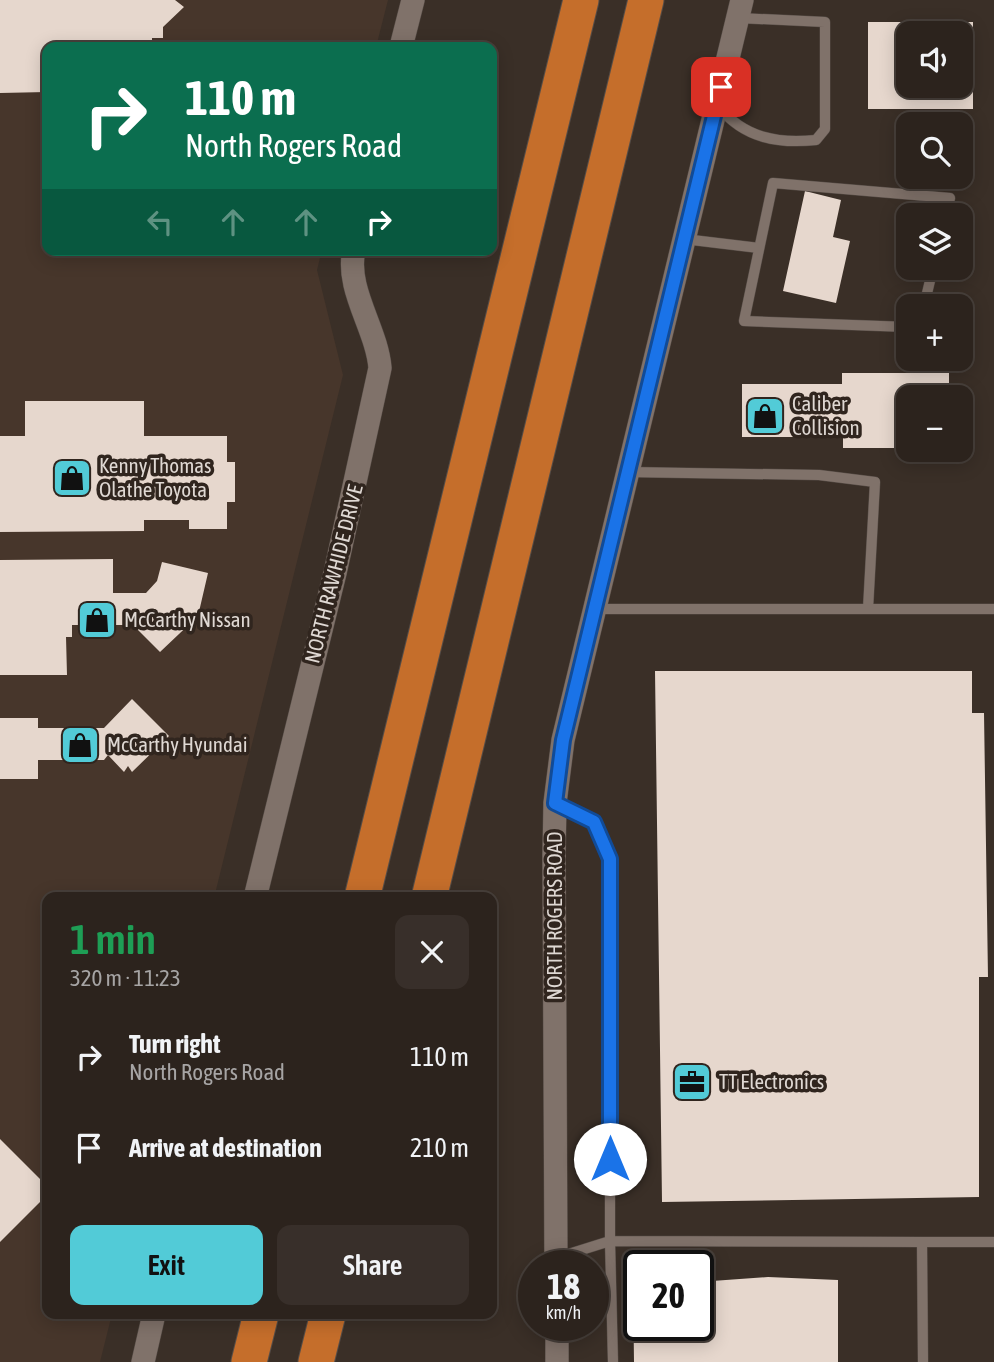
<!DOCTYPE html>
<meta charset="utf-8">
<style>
body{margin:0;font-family:"Asap Condensed",sans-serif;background:#382f2a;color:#f1f3f6;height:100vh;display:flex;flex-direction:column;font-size:26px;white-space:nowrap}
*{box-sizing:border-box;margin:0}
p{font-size:23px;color:#a6a4a4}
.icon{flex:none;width:38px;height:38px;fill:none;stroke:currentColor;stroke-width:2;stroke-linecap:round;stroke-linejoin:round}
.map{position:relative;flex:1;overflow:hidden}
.drawer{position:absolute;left:42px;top:892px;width:455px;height:427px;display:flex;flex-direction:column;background:#2c231d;border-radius:14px;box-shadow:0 4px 18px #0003,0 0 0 2px #48403b}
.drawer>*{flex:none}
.guide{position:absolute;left:42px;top:42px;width:455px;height:214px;border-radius:14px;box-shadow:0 4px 18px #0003,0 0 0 2px #48403b;background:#0b6e4f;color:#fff;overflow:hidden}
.tools{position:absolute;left:896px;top:21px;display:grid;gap:14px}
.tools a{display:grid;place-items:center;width:77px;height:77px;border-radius:14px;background:#2c231d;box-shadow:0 4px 18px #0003,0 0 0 2px #48403b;font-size:35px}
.speed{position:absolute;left:518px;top:1250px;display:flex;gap:14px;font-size:35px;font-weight:700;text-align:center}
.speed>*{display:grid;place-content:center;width:91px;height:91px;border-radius:50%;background:#2c231d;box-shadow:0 4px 18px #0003,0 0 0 2px #48403b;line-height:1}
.speed small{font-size:18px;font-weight:400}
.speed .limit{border:4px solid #111;border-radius:10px;background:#fff;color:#111}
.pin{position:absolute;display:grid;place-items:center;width:60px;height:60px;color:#fff;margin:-30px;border-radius:14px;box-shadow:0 4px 10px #0006}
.me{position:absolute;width:77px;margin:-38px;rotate:0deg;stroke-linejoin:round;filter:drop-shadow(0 0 5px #0008)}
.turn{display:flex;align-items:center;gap:24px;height:147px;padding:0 28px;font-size:32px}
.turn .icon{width:91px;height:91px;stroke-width:2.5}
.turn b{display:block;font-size:49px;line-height:60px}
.lanes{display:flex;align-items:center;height:66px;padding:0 28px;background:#0003;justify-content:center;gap:35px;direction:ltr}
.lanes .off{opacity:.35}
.round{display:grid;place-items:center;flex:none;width:74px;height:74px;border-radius:14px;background:#382f2a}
.head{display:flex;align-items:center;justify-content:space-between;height:119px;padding:0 28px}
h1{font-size:42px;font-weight:600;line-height:52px;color:#1e9e55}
.button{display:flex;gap:14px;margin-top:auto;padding:14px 28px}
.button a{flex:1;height:80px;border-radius:14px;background:#52cbd7;color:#111;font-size:28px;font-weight:600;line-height:80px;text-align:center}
.button a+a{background:#382f2a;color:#f1f3f6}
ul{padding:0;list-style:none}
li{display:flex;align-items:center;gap:21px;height:91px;padding:0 28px}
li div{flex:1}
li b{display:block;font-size:26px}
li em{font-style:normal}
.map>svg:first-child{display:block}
</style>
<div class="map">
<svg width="994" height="1362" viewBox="0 0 994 1362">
<rect width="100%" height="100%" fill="#3a2f27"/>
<!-- built -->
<path fill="#47362b" d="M0 0H388L376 47H47V250H322L317 270 343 375 214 898H47V1314H112L100 1362H0Z"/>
<!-- building -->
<path fill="#e6d7cd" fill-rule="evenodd" d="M0 0H175L184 7 163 27V38H152V47H47V92L0 93Z
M868 22H973V109H868ZM908 33H961V86H908Z
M805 191 841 200 833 237 850 241 836 303 783 291Z
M842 373H949V397H908V448H843V437H742V384H842Z
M25 401H144V436H227V462H235V502H227V529H189V520H144V531L0 532V436H25Z
M113 559V593H146L157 581 162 562 208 573 198 616 160 652 133 625H72V637H66L67 675H0V560Z
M655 671H972V713H984L988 977H979V1197L662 1202Z
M132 699 169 736 132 772 128 766 124 772 108 755 104 760H38V779H0V718H38V728H104Z
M0 1139 47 1186V1195L0 1242Z
M768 1277 838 1280V1362H634L633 1287 639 1286V1325H698V1282Z"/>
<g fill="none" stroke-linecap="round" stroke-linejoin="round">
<!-- service casing -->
<g stroke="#564d47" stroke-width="11">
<path id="service" d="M719 107C744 138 778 144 816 140L825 129V22L738 18
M684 239 759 248
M924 306 933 268
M908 327 744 321 773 183 950 198 946 215
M627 472 819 475 875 482 868 609
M594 609H994
M557 804 594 822 610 859V1241L613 1362
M922 1242H994
M556 1258 610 1241 922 1242 923 1362"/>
</g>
<!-- tertiary casing -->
<g stroke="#564d47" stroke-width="24">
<path id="tertiary" d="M401 47 413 0
M255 898 335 573 380 368C377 329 345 289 354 250
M556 1265 554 855 555 803 563 740 742 0
M557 1325V1362
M143 1362 154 1314"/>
</g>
<!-- motorway casing -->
<g stroke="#564d47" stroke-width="37">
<path id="motorway" d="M362 898 581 0
M429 898 646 0
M249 1362 261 1314
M316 1362 328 1314"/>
</g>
<!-- service -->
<use href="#service" stroke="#80726a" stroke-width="10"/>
<!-- tertiary -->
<use href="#tertiary" stroke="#80726a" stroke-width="23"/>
<!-- motorway -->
<use href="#motorway" stroke="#c56e2b" stroke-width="35"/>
</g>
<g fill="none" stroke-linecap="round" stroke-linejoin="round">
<!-- route casing -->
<g stroke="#114b97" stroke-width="18">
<path id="route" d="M610 1159V859L594 822 555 803 563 740 721 87"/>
</g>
<!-- route -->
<use href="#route" stroke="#1a73e8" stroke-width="12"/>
</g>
<!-- icons -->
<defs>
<g id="shop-square" transform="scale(2.0125)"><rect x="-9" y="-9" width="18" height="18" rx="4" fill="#52cbd7" stroke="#30251e"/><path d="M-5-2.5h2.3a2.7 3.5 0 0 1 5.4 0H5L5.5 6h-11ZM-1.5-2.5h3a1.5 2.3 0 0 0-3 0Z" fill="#111"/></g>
<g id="office-square" transform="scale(2.0125)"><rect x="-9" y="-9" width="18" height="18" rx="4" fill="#52cbd7" stroke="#30251e"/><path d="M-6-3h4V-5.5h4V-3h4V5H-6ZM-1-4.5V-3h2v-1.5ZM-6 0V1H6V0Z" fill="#111"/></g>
</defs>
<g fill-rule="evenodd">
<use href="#shop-square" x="765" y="416"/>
<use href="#shop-square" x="72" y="478"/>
<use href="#shop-square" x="97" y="620"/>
<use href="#shop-square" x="80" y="745"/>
<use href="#office-square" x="692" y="1082"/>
</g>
<g text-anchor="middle" stroke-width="7" stroke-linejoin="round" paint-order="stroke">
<!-- poi labels -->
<g font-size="21" fill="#dfd8d3" stroke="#30251e" text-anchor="start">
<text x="792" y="411">Caliber<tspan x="792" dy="24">Collision</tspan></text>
<text x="99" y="473">Kenny Thomas<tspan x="99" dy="24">Olathe Toyota</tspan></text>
<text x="124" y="627">McCarthy Nissan</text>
<text x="107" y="752">McCarthy Hyundai</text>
<text x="719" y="1089">TT Electronics</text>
</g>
<!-- street labels -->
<g font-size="21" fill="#dfd8d3" stroke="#30251e">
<text transform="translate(334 574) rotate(-76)" y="7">NORTH RAWHIDE DRIVE</text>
<text transform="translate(555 916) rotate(-90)" y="7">NORTH ROGERS ROAD</text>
</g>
</g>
</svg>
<div class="tools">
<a><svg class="icon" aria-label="sound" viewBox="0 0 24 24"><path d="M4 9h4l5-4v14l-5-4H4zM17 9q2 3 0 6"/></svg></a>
<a><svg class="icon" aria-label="search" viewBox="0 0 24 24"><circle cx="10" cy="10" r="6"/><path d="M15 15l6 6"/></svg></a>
<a><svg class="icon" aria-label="layers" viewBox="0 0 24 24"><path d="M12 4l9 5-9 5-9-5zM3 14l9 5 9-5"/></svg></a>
<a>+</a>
<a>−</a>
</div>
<div class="speed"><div>18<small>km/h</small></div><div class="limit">20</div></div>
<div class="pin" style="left:721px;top:87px;background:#d93025"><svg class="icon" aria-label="arrive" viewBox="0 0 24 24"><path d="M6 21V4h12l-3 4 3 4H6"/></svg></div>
<svg class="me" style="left:610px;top:1159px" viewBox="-20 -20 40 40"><circle r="19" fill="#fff"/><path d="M0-13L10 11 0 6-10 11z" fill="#1a73e8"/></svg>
<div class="guide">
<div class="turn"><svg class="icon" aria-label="right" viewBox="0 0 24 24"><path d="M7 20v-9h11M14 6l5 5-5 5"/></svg><div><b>110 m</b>North Rogers Road</div></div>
<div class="lanes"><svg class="icon off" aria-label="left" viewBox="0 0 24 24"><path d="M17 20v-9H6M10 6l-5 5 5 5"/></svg><svg class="icon off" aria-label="ahead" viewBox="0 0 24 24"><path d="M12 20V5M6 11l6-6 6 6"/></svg><svg class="icon off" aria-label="ahead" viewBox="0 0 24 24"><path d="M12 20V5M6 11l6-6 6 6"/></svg><svg class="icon" aria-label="right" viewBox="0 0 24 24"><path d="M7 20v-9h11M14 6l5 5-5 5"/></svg></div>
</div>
<section class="drawer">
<div class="head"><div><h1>1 min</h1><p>320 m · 11:23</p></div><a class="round"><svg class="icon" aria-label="close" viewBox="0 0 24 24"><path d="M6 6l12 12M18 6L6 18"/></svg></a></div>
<ul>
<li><svg class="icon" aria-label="right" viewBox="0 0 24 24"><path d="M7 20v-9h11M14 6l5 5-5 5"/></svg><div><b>Turn right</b><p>North Rogers Road</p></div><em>110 m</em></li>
<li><svg class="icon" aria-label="arrive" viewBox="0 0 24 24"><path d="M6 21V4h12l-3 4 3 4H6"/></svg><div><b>Arrive at destination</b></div><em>210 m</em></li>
</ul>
<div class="button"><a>Exit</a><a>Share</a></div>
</section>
</div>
